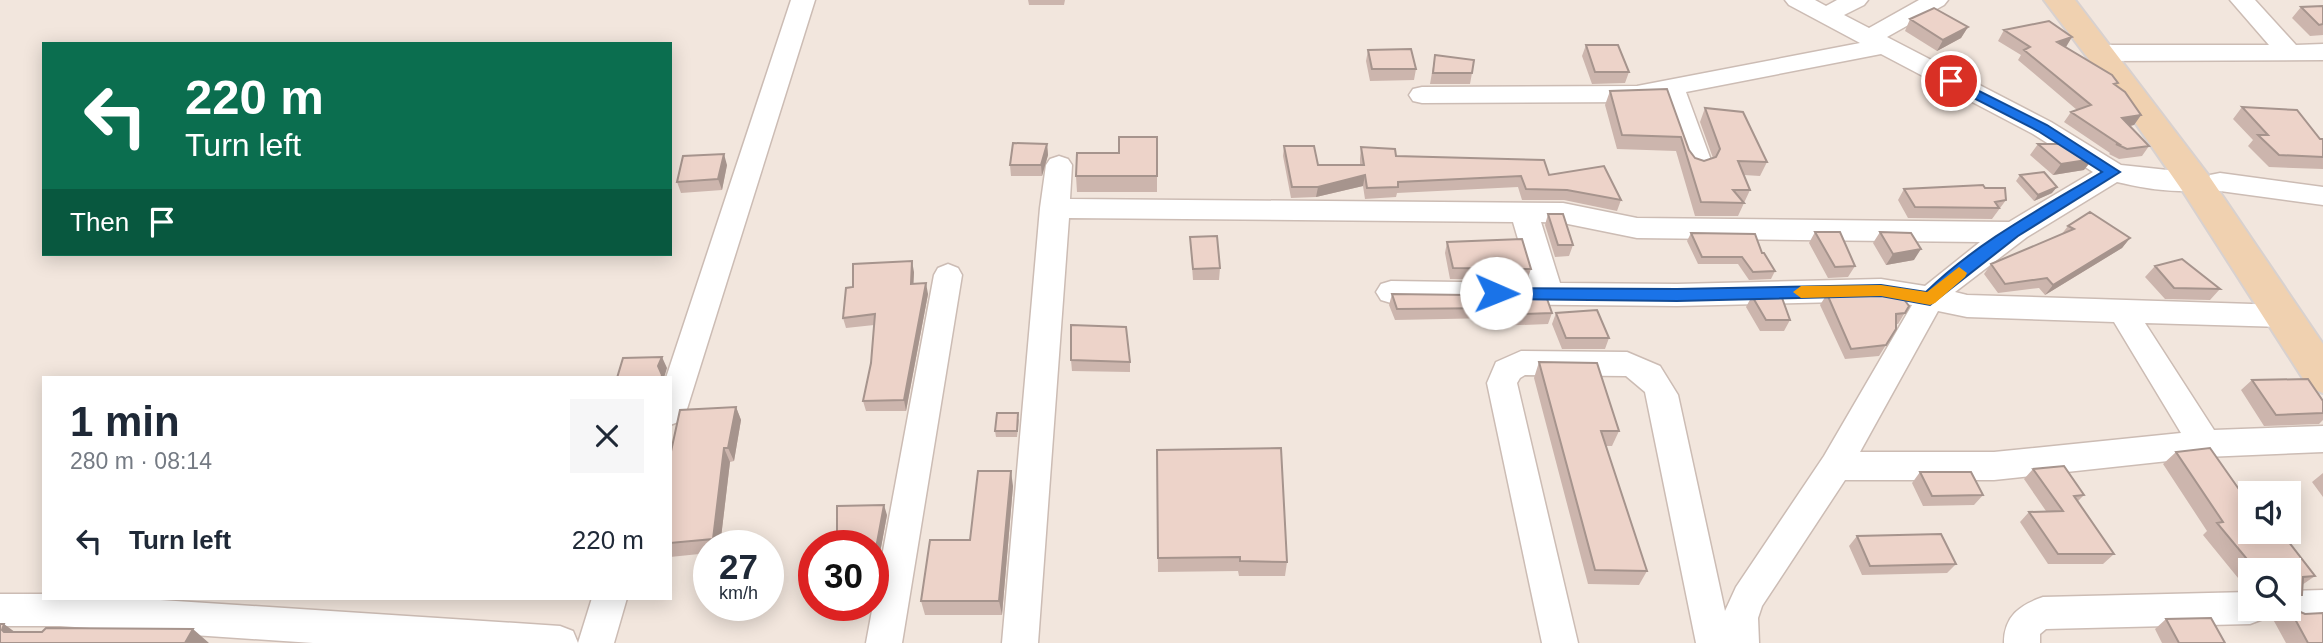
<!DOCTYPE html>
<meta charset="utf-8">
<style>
body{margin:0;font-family:Arial,sans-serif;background:#f6f6f7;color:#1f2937;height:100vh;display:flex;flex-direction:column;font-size:26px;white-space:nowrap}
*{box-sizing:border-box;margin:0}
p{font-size:23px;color:#747a83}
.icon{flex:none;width:38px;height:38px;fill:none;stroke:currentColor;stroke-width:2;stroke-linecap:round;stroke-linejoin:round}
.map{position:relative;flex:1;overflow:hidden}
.details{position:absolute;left:42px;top:376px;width:630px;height:224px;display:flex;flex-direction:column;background:#fff;border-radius:0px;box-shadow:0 4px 18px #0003}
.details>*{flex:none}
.hud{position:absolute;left:42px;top:42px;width:630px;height:214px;border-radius:0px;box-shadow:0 4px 18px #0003;background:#0b6e4f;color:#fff;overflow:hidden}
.buttons{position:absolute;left:2238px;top:481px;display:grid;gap:14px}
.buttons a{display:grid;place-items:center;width:63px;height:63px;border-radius:0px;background:#fff;box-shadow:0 4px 18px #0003;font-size:35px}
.speed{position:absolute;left:693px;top:530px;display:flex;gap:14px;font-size:35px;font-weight:700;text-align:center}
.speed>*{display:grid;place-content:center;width:91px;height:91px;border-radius:50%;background:#fff;box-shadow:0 4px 18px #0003;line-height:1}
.speed small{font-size:18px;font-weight:400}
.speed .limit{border:10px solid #d22;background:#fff;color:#111}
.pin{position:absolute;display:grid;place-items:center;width:60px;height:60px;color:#fff;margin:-30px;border:4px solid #fff;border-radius:50%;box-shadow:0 2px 7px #0007}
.me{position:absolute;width:77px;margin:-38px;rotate:91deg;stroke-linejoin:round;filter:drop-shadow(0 0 5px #0008)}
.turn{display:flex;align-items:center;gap:24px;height:147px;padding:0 28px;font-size:32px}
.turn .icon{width:91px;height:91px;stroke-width:2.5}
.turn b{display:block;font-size:49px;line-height:60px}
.then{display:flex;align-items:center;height:66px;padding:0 28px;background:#0003;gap:14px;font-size:26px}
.round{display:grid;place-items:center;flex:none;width:74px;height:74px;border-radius:0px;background:#f6f6f7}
.headline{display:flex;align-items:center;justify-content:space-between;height:119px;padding:0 28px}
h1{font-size:42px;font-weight:800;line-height:52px}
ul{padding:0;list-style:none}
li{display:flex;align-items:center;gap:21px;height:91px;padding:0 28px}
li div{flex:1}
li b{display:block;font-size:26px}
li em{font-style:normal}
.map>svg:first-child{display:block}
</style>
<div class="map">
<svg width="2323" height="643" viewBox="0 0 2323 643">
<rect width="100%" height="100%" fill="#fbf4ee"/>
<!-- residential -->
<path fill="#f2e6dd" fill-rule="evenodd" d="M0 0H2323V643H0ZM44 44H670V254H44ZM44 378H670V598H44ZM2250 494H2289V532H2250ZM709 546H768V606H709ZM814 546H873V606H814ZM2250 570H2289V609H2250Z"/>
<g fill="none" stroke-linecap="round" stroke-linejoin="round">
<!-- minor casing -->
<g stroke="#ccbcb4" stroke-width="3">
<path id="minor" d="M791 0H815L686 412 681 421 670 425V378H666Z
M1785 0H1815L1826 6 1837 0H1868L1864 5 1844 15 1869 28 1919 0H1948L1944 5 1887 37 2051 122 2121 165 2205 174 2208 180 2210 175 2220 173 2323 187V205L2220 191 2210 189 2207 183 2205 188C2178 195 2143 188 2117 182L2027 237 1955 292 1967 295 2284 305 2294 308 2299 316 2294 324 2284 327 2145 323 2214 430 2323 426V452L2205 457 1994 480H1845L1762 606 1758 618 1759 643H1696L1645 392 1626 376 1525 375 1520 378 1517 383 1578 643H1542L1487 383 1496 362 1521 351 1627 352 1660 366 1678 395 1725 611 1736 587 1824 456 1912 305 1881 301 1677 306 1391 303 1381 300 1376 292 1381 284 1391 281 1531 283 1513 222 1069 218 1038 643H1002L1040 208 1046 165 1050 159 1059 156 1068 159 1072 165 1070 199 1563 203 1637 218 2009 222 2093 172 2033 134 1881 54 1686 92 1712 163 1708 169 1699 172 1690 169 1686 163 1663 97 1637 102 1422 103 1413 101 1409 95 1413 89 1422 87 1637 86 1860 43 1789 5ZM1541 222 1563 223 1637 238 1980 242 1925 286 1881 279 1677 284 1560 283ZM1938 311 1967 317 2114 322 2181 433 1994 452H1860Z
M2230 0H2255L2296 45 2323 44V60L2103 61 2094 58 2091 53 2094 48 2103 45H2269Z
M948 264 958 268 962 275 902 643H866L934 275 938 268Z
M2323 590V622L2289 623 2276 618 2272 609H2289V591Z
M2250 592V609H2267L2263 619 2250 624 2046 629 2040 634V643H2004C2004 616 2020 605 2043 597Z
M0 594H44V598H130L560 626 573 631 578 643 592 598H627L614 643H313L60 626H0Z"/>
</g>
<!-- major casing -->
<g stroke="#d8d1cf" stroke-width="4">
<path id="major" d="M2044 0H2075L2209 176 2323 344V393L2309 388 2184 193 2118 98Z"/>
</g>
<!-- minor -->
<use href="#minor" fill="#fff" fill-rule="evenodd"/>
<!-- major -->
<use href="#major" fill="#f0d1b0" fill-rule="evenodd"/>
</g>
<!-- wall -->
<path fill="#ccb5ad" d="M1028 0H1065L1064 5H1029Z
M2323 6V35L2310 36 2292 18 2301 7Z
M1910 19 1968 27 1961 38 1937 51 1905 31Z
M2004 30 2066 47 2118 83 2116 85 2141 115 2134 125 2130 126 2149 146 2142 156 2119 159 2109 154 2110 153 2064 122 2071 112 2077 110 2018 60 2021 55 1998 41Z
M1586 45 1629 72 1625 83 1592 84 1582 56Z
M1368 50 1416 69 1414 80 1370 81 1366 61Z
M1435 55 1472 73 1470 84H1430Z
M1667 89 1689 150 1695 158 1704 161 1713 158 1700 122 1705 108 1767 162 1760 176 1744 175 1750 190 1738 216H1695L1676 151 1617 149 1605 105 1610 91Z
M2242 107 2320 139H2323V169L2269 167 2248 146 2253 140 2233 119Z
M1157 137V192H1077L1076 176 1119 153Z
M1047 144 1048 155 1042 176H1011L1010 165Z
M2038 144 2084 170 2053 175 2030 155Z
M1284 146 1318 165H1360V158L1361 147 1396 156 1549 175 1621 200 1617 211 1564 200H1522L1518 187 1397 193 1396 197 1365 199 1363 186 1316 197 1291 198 1283 156Z
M727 165 722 190 681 193 677 182Z
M2020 175 2052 193 2034 201 2016 181Z
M1985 188 2006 200 1992 219 1908 218 1898 200 1904 189Z
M1548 214 1573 245 1569 256 1555 257 1545 225Z
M2068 226 2130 238 2122 248 2045 295 2039 288 1998 293 1984 274 1991 264 2061 235Z
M1815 232 1855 266 1848 277 1828 278 1809 243Z
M1880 232 1914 260 1886 265 1873 243Z
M1691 233 1762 253 1775 271 1771 279 1749 280 1738 264H1698L1687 241Z
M1190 237 1220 268 1219 280H1193Z
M1447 242 1531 269 1527 280 1450 279 1445 253Z
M2155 266 2220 289 2210 300 2165 299 2145 277Z
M914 272 913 284 928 294 906 411H866L863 401 871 363 874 325 846 328 843 318 853 287Z
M1392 294 1552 313 1548 324 1495 326 1493 318 1395 320 1389 305Z
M1827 294 1909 306 1898 324H1896L1886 345 1879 356 1845 359 1820 305Z
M1752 296 1790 320 1784 331H1760L1746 307Z
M1556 313 1609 338 1605 349H1562L1552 324Z
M1071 360 1130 362V372L1072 371Z
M1539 362 1619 431 1612 446H1606L1647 571 1639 585 1588 584 1534 378Z
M2252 380 2323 401V420L2319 424 2264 426 2241 390Z
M736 407 741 420 734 461 730 462 720 546H709V553L670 557V456Z
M1019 419 1017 437H996L995 431Z
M1157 450 1287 562 1285 576H1239L1238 571 1158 572Z
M2176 452 2250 532 2315 576 2302 585V595L2289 604V570H2250V590L2247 589 2203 535 2207 531 2163 464Z
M2033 469 2084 495 2078 501 2114 554 2103 564H2048L2020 522 2029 512 2046 511 2024 479Z
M1920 472 1983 495 1974 505 1923 506 1912 483Z
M2323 473V497L2312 482Z
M1013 486 1002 615H925L921 601Z
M887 515 877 569H873V546L837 534Z
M1857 536 1956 564 1947 573 1862 575 1849 546Z
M2289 607 2323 643H2286L2269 612V609H2289Z
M2166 619 2225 643H2162L2155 629Z"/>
<!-- shaded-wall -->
<path fill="#a6948d" d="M1968 27 1961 38 1937 51 1943 40Z
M2072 37 2066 47 2057 42Z
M2141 115 2134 125 2115 129 2122 118Z
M1047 144 1048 155 1042 176 1041 165Z
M724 154 727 165 722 190 718 179Z
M2093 159 2084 170 2053 175 2061 164Z
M1365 175 1363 186 1316 197 1318 187Z
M2057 187 2052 193 2034 201 2038 195Z
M2130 238 2122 248 2045 295 2053 285Z
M1921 249 1914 260 1886 265 1893 254Z
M912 261 914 272 913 295 911 284Z
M926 283 928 294 906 411 904 400Z
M662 357 667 368 664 378H661L658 366Z
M736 407 741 420 734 461 728 448Z
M724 448 730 462 720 546H716L713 539Z
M1011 471 1013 486 1002 615 999 601Z
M884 505 887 515 877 569 874 559Z
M4 624 23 638 22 643 2 630Z
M193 629 209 643H185Z"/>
<!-- building -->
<path fill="#edd3c9" stroke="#a6948d" stroke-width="2" d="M2323 6V24L2319 25 2301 7Z
M1934 8 1968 27 1943 40 1910 19Z
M2049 21 2072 37 2057 42 2112 75 2118 83 2114 84 2125 92 2141 115 2122 118 2149 146 2127 149 2116 144H2119L2071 112 2091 105 2024 50 2030 47 2004 30Z
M1586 45H1618L1629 72H1595Z
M1411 49 1416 69H1372L1368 50Z
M1435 55 1474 60 1472 73H1433Z
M1667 89 1689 150 1695 158 1704 161 1716 157 1720 149 1705 108 1743 112 1767 162 1738 161 1750 190H1733L1744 203 1701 202 1681 137 1622 135 1610 91Z
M2242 107 2297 110 2320 139H2323V157L2279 155 2258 135H2268Z
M1119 137H1157V176H1076L1077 153H1119Z
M1013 143 1047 144 1041 165H1010Z
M2038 144H2069L2093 159 2061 164Z
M1284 146H1314L1318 165H1364L1361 147 1395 149 1396 156 1544 160 1549 175 1604 166 1621 200 1567 190 1526 189 1521 176 1398 182V187L1367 188 1365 175 1318 187H1292Z
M724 154 718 179 677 182 683 156Z
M2044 172 2057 187 2038 195 2020 175Z
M1983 185 1985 188H2005L2006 200 1995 202 1999 208 1915 207 1904 189Z
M2090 212 2130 238 2053 285 2047 278 2005 284 1991 264 2074 229 2068 226Z
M1548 214H1563L1573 245H1558Z
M1815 232H1840L1855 266 1835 267Z
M1880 232 1911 233 1921 249 1893 254Z
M1691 233 1755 234 1762 253H1764L1775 271 1753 272 1742 257H1702Z
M1217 236 1220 268 1193 269 1190 237Z
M1522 239 1531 269 1453 268 1447 242Z
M2182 259 2220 289 2174 288 2155 266Z
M912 261 911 284 926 283 904 400 863 401 871 363 875 314 843 318 846 288 853 287V264Z
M1392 294 1546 296 1552 313 1498 315 1496 308 1397 309Z
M1827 294H1900L1909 306 1905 313 1896 314V329L1886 345 1851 349Z
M1781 295 1790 320H1766L1752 296Z
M1597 310 1609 338H1566L1556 313Z
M1071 325 1126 327 1130 362 1071 360Z
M662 357 658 366 662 375 661 378H617L623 358Z
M1539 362 1597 363 1619 431H1601L1647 571 1595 570Z
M2308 379 2323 401V413L2276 415 2252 380Z
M736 407 728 448H724L713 539 670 543V456L680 410Z
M997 413H1018L1017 431H995Z
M1281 448 1287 562 1240 561V557L1158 558 1157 450Z
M2210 448 2250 505V532H2281L2315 576 2303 577 2302 595H2289V570H2256L2217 523 2223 522 2176 452Z
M2064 466 2084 495 2074 496 2114 554H2058L2029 512 2063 511 2033 469Z
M978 471H1011L999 601H921L930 540H970Z
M1920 472H1971L1983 495 1932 496Z
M884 505 874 559 873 546H826L830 534H837V506Z
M1941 534 1956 564 1870 566 1857 536Z
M2289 606V607L2305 614 2323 613V643H2308L2289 608Z
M2211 618 2225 643H2179L2166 619Z
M0 624H4L2 630 4 632H42L46 628 193 629 185 643H0Z"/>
<!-- route -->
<path fill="#1a73e8" stroke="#114b97" stroke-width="2" d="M1951 77 2047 125 2120 172 2018 236 1930 305 1881 296 1677 301 1496 299 1488 293 1496 288 1677 289 1881 285 1926 292C1977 242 2042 208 2102 172L2038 131 1946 84V78Z"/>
<!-- slow -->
<path fill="#f59e0b" d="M1959 267 1967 273 1965 277 1935 303 1930 305 1881 296 1801 298 1793 292 1801 286 1881 285 1927 292Z"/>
</svg>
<div class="buttons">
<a><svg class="icon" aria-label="sound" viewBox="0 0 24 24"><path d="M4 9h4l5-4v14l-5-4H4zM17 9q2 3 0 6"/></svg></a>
<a><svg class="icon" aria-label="search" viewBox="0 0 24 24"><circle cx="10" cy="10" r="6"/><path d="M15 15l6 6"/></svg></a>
</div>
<div class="speed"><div>27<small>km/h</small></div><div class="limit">30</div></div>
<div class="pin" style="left:1951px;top:81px;background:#d93025"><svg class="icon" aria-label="arrive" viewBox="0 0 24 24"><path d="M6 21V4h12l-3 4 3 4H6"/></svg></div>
<svg class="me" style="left:1496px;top:293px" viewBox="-20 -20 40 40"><circle r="19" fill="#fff"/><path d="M0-13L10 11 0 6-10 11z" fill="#1a73e8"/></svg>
<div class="hud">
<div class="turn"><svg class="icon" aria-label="left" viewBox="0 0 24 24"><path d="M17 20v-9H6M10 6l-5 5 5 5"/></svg><div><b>220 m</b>Turn left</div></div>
<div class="then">Then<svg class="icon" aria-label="arrive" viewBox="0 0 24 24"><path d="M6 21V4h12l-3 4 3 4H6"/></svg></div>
</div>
<section class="details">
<div class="headline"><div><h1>1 min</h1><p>280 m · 08:14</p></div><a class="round"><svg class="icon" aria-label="close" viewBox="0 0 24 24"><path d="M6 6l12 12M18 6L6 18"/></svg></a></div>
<ul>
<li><svg class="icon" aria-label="left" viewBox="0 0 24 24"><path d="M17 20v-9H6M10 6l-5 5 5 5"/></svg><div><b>Turn left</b></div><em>220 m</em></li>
</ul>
</section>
</div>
